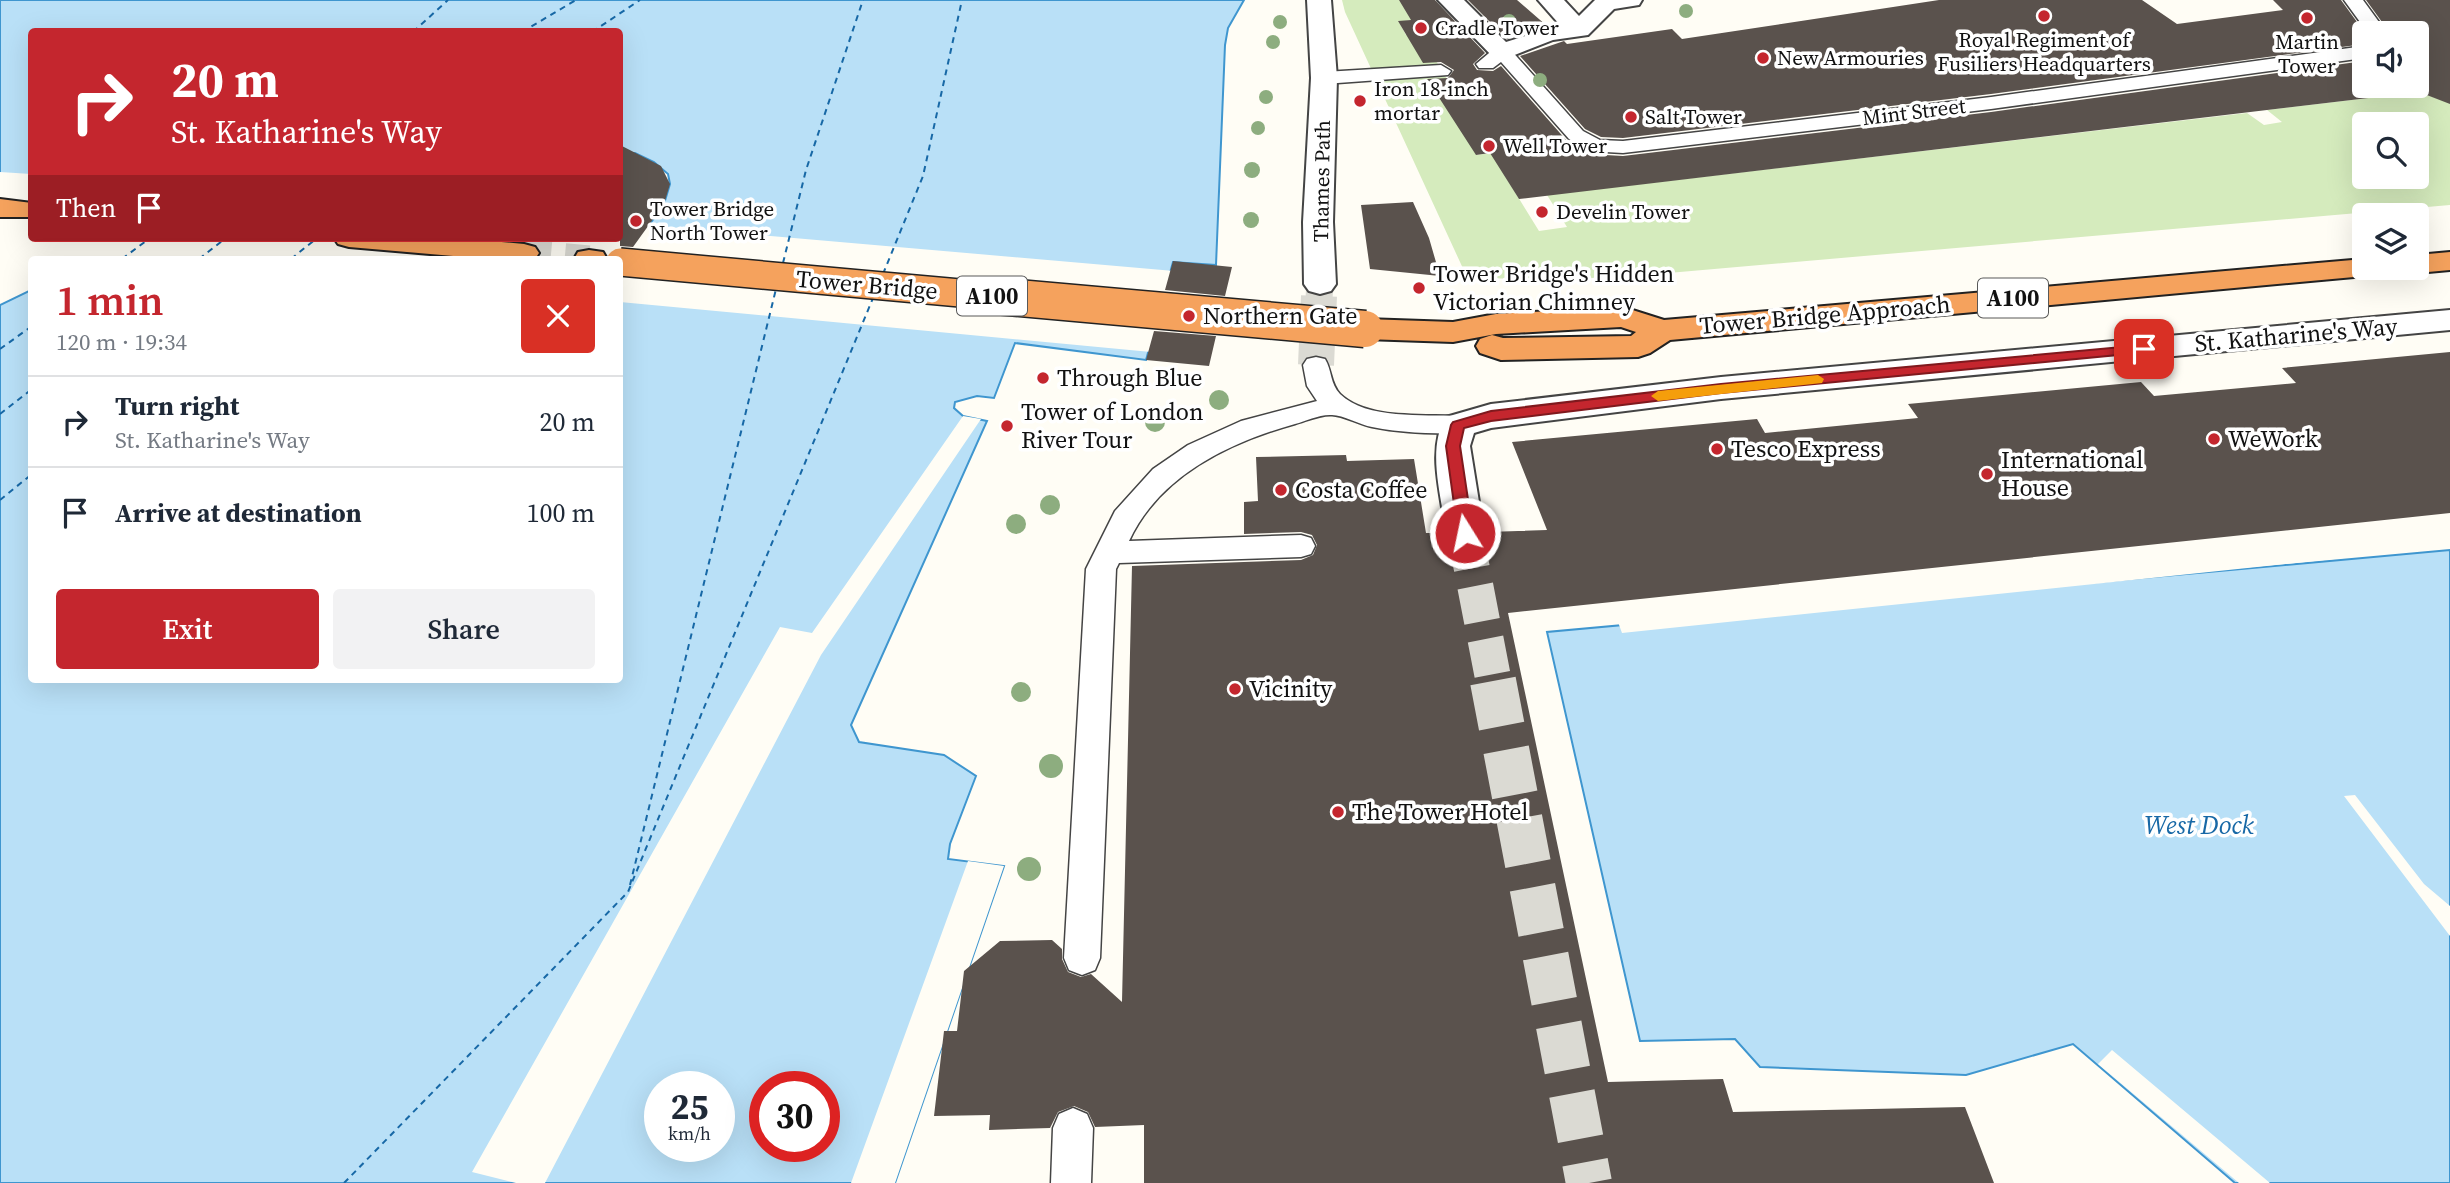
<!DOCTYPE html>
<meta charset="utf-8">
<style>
body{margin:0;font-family:"Source Serif 4",serif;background:#f2f2f3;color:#1f2937;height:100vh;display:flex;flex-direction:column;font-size:26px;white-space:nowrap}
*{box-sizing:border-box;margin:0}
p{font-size:23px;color:#747a83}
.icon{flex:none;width:38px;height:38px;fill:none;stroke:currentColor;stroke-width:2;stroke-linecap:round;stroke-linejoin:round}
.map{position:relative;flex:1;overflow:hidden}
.drawer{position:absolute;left:28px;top:256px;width:595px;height:427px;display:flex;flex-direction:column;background:#fff;border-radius:7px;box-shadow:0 7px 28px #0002}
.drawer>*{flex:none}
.hud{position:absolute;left:28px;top:28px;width:595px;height:214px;border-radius:7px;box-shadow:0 7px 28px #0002;background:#c4262e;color:#fff;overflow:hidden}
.buttons{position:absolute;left:2352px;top:21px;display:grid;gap:14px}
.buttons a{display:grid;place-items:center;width:77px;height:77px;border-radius:7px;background:#fff;box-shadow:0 7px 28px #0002;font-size:35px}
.speed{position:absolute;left:644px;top:1071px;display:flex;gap:14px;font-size:35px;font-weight:700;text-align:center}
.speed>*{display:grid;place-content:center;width:91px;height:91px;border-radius:50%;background:#fff;box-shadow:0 7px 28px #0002;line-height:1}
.speed small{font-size:18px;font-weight:400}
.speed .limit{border:10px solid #d22;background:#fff;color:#111}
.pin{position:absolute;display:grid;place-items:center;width:60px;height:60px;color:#fff;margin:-30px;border-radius:14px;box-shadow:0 4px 10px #0006}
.me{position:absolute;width:77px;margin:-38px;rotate:350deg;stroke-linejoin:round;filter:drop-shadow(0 0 5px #0008)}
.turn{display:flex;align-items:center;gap:24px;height:147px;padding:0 28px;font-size:32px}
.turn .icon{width:91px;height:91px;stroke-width:2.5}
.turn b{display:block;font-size:49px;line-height:60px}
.then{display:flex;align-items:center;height:66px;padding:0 28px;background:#0003;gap:14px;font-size:26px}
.round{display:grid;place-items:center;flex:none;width:74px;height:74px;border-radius:7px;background:#f2f2f3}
.summary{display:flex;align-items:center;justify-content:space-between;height:119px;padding:0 28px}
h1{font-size:42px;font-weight:600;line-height:52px;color:#c4262e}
.primary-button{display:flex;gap:14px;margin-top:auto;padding:14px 28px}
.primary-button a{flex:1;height:80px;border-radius:7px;background:#c4262e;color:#fff;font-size:28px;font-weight:600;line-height:80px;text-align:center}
.primary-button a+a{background:#f2f2f3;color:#1f2937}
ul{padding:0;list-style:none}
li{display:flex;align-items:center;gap:21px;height:91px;padding:0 28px;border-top:2px solid #e0e1e3}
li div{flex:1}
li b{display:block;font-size:26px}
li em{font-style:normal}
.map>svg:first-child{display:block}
</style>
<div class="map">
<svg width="2450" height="1183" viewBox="0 0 2450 1183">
<rect width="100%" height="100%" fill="#fffdf5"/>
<!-- green -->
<path fill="#d5ebbd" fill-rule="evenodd" d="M1342 0H1402L1412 20 1399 22 1406 35 1420 34 1482 138 1476 155 1491 153 1539 231 1567 227 1547 195 2247 113 2264 125 2282 122 2267 110 2419 92 2450 103V205L1657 274C1593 278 1530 284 1466 275L1345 12ZM2364 124H2417V177H2364Z"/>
<!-- water -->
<path fill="#b9e0f7" stroke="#3f96cf" stroke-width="2" fill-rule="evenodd" d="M0 0H1244L1228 28 1225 45 1216 265 1173 262 1146 360 1015 343 994 398 977 396 955 402 954 408 963 416 987 421 851 725 859 742 944 755 976 776 950 844 948 859 1004 866 895 1183H0V305L31 290 32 679H620V266L664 204 670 184 668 174 654 162 635 153 620 155V32H32L31 179 0 204ZM660 1087H719V1146H660ZM765 1087H824V1146H765Z
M2450 550V1183H2235L2073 1044 1966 1075 1760 1067 1735 1039 1640 1041 1547 632Z"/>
<!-- pier -->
<path fill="#fffdf5" d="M0 172 31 174 32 184 0 207Z
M644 225 1174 271 1151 352 620 302V260Z
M89 238H503L487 259H145L73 252Z
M963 416 981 419 821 655 545 1183H516L472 1172 780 627 812 633Z
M2450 547 1622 633 1618 622Z
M2355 795 2424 884 2450 906V936L2344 796Z
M968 861 1004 866 895 1183H851Z
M2112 1050 2270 1183H2239L2098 1064Z"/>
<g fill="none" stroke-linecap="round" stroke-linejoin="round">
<!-- ferry -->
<path stroke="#1768a6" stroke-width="2" stroke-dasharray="6 5" stroke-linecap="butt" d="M413 32 448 0
M522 32 576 0
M592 32 640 0
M122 259 150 238
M199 259 226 238
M291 259 317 238
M783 263 806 170 863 0
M883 274 923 176 962 0
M0 349 32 326
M0 414 32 389
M0 500 32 474
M630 885 776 289
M344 1183 628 892 873 298"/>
</g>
<!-- building -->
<path fill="#5a524d" d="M1399 0H1435L1485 53 1473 64 1477 70 1493 71 1501 66 1567 141 1588 154 1623 156 1991 112 2364 61V86H2417V33H2390L2366 0H2450V104L2419 92 1519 199 1490 153 1476 155 1427 79 1448 78 1454 70 1441 62 1423 63 1398 21 1411 20Z
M1468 0H1517L1547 26 1507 39Z
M1939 0H2142L2177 24 2283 10 2273 0H2341L2365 33 2364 44 1991 94 1623 138 1601 137 1585 129 1520 56 1564 41 1567 44 1672 29 1682 39Z
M620 145 661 166 670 184 664 204 633 247 620 246Z
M1413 202 1429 238 1440 276 1370 269 1361 205Z
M1173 261 1232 267 1225 296 1165 290Z
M1154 331 1216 336 1209 366 1146 360Z
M2450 352V513L1508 613 1608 1082 1723 1079 1733 1112 1965 1107 1994 1183H1144V1125L1095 1127 1088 1112 1074 1106 1058 1112 1050 1128 989 1130 990 1115 934 1116 944 1031H957L964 971 1000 941 1052 940 1062 949V959L1068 972 1081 977 1091 974 1122 1002 1132 566 1301 560 1313 555 1317 545 1312 535 1301 532 1244 534V502L1258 501 1256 457 1346 455 1347 461 1414 459 1426 533H1443L1451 546 1466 550 1480 544 1487 532 1547 530 1512 442 1757 419 1765 433 1918 418 1908 404 2141 382 2154 396 2296 383 2282 368Z"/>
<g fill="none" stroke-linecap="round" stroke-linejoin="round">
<!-- street-tunnel-far2 -->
<path stroke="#dbdad3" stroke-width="27" stroke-dasharray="27 14" stroke-linecap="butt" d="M1319 298 1320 284"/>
<!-- street-tunnel-far1 -->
<path stroke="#dbdad3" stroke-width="36" stroke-dasharray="36 18" stroke-linecap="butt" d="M1316 365 1319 296
M1465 533 1494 683"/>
<!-- street-tunnel -->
<path stroke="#dbdad3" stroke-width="46" stroke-dasharray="46 24" stroke-linecap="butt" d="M1493 681 1589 1183"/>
<!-- highway-tunnel -->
<path stroke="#dbdad3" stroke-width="27" stroke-dasharray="27 14" stroke-linecap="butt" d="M524 253 589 259"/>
<!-- lane casing -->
<g stroke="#444" stroke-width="3">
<path id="lane" d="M2344 0H2363L2387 33H2368Z
M1502 46 1509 48 1583 131 1600 140 1623 141 1991 97 2364 46V58L1991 109 1623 153 1588 151 1569 139 1501 62 1493 68H1479L1476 64 1495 48Z
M1441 65 1451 71 1448 75 1324 84 1314 78 1324 72Z
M1316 357 1325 359C1332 370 1330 384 1340 394 1367 420 1423 414 1458 416L1467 419 1471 425 1467 431 1458 434C1429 433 1400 433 1372 427 1360 425 1343 415 1332 415 1320 414 1306 421 1295 424 1230 442 1159 476 1129 541L1301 535 1311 538 1315 546 1311 554 1301 557 1119 563 1116 569 1100 958 1095 970 1082 975 1069 970 1064 958 1086 569 1115 511 1153 469 1188 445 1241 421 1317 401 1307 386 1303 365 1307 359Z
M1073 1108 1087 1114 1093 1128 1091 1183H1051L1053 1128 1059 1114Z"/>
</g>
<!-- street casing -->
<g stroke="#444" stroke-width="4">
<path id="street" d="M1307 0H1331L1337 78 1333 222 1336 284 1331 291 1320 294 1309 291 1304 284 1303 222 1311 78Z
M1438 0H1464L1506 42 1560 25 1538 0H1564L1579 16 1595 0H1642L1639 5 1614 9 1588 35 1553 40 1502 60 1493 57Z
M2450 310V330L1721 399 1491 428 1474 433 1470 446 1484 533 1478 543 1465 547 1452 543 1446 533C1442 497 1426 449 1446 417L1491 404 1721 377Z"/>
</g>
<!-- highway casing -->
<g stroke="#222" stroke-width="4">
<path id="highway" d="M0 199 32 203V217H0Z
M334 238H455L524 244 535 247 539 253 535 259H488L349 247 338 244Z
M589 250 603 252 607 259H574L578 252Z
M2450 252V270L2417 273 2404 268H2417V255Z
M2364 259V268H2380L2376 275 1670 340 1650 353 1638 357 1501 360 1480 353 1476 346 1480 339 1492 335 1503 338 1631 336 1636 332 1621 327 1496 334 1453 342 1365 339 1354 336 1349 329 1354 322 1365 319 1453 322 1496 314 1623 307 1664 320Z"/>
</g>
<!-- lane -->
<use href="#lane" fill="#fff" fill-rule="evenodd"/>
<!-- street -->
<use href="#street" fill="#fff" fill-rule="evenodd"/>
<!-- highway -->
<use href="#highway" fill="#f5a25d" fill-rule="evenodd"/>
<!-- highway-bridge-far1 casing -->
<g stroke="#222" stroke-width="30" stroke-linecap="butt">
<path id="highway-bridge-far1" d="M620 262 1015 298"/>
</g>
<!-- highway-bridge casing -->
<g stroke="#222" stroke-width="39" stroke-linecap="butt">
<path id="highway-bridge" d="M996 296 1365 329"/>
</g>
<!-- highway-bridge-far1 -->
<use href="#highway-bridge-far1" stroke="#f5a25d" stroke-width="27"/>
<!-- highway-bridge -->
<use href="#highway-bridge" stroke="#f5a25d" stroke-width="36"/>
</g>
<!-- trees -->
<g fill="#8dad7f">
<circle cx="1686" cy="11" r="7"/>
<circle cx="1509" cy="21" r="7"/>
<circle cx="1280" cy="22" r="7"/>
<circle cx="1273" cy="42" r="7"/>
<circle cx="1540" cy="80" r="7"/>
<circle cx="1266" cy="97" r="7"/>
<circle cx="1258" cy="128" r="7"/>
<circle cx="1252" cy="170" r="8"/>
<circle cx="1251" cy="220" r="8"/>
<circle cx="1219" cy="400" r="10"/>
<circle cx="1155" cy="422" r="10"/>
<circle cx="1050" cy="505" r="10"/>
<circle cx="1016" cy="524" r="10"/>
<circle cx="1021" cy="692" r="10"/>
<circle cx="1051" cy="766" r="12"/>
<circle cx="1029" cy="869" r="12"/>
</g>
<!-- route -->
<path fill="#c4262e" stroke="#7f191e" stroke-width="2" d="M2144 345 2149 346V352L1721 393 1491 421 1464 428 1460 446 1473 533 1465 538 1458 533 1446 446 1451 425 1453 422 1491 411 1721 384Z"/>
<!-- slow -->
<path fill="#f59e0b" d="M1818 375 1824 379 1822 383 1658 401 1651 396 1658 391Z"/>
<!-- markers -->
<g fill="#c4262e" stroke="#fff" stroke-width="2.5">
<circle cx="2044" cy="16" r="7"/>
<circle cx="2307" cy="18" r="7"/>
<circle cx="1421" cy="28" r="7"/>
<circle cx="1763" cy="58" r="7"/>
<circle cx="1360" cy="101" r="7"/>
<circle cx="1631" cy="117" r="7"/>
<circle cx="1489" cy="146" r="7"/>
<circle cx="1542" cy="212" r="7"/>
<circle cx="636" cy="221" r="7"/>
<circle cx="1419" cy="288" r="7"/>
<circle cx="1189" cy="316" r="7"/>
<circle cx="1043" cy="378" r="7"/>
<circle cx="1007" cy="426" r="7"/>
<circle cx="2214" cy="439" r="7"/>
<circle cx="1717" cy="449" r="7"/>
<circle cx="1987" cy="474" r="7"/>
<circle cx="1281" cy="490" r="7"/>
<circle cx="1235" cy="689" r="7"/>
<circle cx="1338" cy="812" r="7"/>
</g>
<g text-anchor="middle" stroke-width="7" stroke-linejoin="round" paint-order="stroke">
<!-- far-poi labels -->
<g font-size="21" fill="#111" stroke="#fff" text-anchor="start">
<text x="1435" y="35">Cradle Tower</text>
<text x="2044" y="47" text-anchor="middle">Royal Regiment of<tspan x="2044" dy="24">Fusiliers Headquarters</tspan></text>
<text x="2307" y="49" text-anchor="middle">Martin<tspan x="2307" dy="24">Tower</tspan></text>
<text x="1777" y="65">New Armouries</text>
<text x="1374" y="96">Iron 18-inch<tspan x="1374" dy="24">mortar</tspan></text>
<text x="1645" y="124">Salt Tower</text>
<text x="1503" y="153">Well Tower</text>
<text x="650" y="216">Tower Bridge<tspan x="650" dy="24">North Tower</tspan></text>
<text x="1556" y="219">Develin Tower</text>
</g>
<!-- far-street labels -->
<g font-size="21" fill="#111" stroke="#fff">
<text transform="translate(1914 112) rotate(-7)" y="7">Mint Street</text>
<text transform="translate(1322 181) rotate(-89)" y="7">Thames Path</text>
</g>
<!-- shield labels -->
<g fill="#fff" stroke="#585858" stroke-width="2">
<rect x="957" y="276.5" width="70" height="39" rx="5"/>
<rect x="1978" y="278.5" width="70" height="39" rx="5"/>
</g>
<g font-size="23" font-weight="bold" fill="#111">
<text x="992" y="304">A100</text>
<text x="2013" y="306">A100</text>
</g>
<!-- poi labels -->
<g font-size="24" fill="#111" stroke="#fff" text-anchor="start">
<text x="1433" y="282">Tower Bridge's Hidden<tspan x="1433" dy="28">Victorian Chimney</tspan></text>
<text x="1203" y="324">Northern Gate</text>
<text x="1057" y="386">Through Blue</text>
<text x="1021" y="420">Tower of London<tspan x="1021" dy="28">River Tour</tspan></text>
<text x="2228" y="447">WeWork</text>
<text x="1731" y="457">Tesco Express</text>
<text x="2001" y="468">International<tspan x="2001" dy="28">House</tspan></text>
<text x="1295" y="498">Costa Coffee</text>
<text x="1249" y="697">Vicinity</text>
<text x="1352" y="820">The Tower Hotel</text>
</g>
<!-- street labels -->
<g font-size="24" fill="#111" stroke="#fff">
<text transform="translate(867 285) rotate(5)" y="8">Tower Bridge</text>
<text transform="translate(1825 315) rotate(-5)" y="8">Tower Bridge Approach</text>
<text transform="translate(2296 335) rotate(-5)" y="8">St. Katharine's Way</text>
</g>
<!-- water labels -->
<g font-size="26" font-style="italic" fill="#1768a6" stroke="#fff">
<text x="2199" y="834">West Dock</text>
</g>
</g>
</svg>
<div class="buttons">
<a><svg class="icon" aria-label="sound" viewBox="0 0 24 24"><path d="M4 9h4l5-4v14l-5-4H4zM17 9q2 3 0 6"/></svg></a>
<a><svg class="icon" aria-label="search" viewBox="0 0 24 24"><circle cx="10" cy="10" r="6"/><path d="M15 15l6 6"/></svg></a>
<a><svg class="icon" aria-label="layers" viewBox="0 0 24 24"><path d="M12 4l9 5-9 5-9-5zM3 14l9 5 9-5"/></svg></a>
</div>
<div class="speed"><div>25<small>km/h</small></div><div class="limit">30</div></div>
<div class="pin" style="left:2144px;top:349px;background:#d93025"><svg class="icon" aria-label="arrive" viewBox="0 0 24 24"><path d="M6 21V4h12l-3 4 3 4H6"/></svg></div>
<svg class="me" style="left:1465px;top:533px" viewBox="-20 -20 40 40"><circle r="17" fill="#c4262e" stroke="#fff" stroke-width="3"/><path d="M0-11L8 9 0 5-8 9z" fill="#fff"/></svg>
<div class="hud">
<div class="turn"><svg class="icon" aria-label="right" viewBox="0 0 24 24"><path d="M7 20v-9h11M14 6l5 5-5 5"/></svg><div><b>20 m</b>St. Katharine's Way</div></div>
<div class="then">Then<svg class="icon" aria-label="arrive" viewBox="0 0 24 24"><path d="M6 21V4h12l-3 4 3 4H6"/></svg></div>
</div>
<section class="drawer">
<div class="summary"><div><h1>1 min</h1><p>120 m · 19:34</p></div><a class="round" style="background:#d93025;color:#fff"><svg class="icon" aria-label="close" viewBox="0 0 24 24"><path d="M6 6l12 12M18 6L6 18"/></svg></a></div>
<ul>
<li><svg class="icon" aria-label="right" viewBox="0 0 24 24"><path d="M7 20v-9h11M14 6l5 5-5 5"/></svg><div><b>Turn right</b><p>St. Katharine's Way</p></div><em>20 m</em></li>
<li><svg class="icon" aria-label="arrive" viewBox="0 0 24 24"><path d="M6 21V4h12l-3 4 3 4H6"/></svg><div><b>Arrive at destination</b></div><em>100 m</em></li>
</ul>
<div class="primary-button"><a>Exit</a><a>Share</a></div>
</section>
</div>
